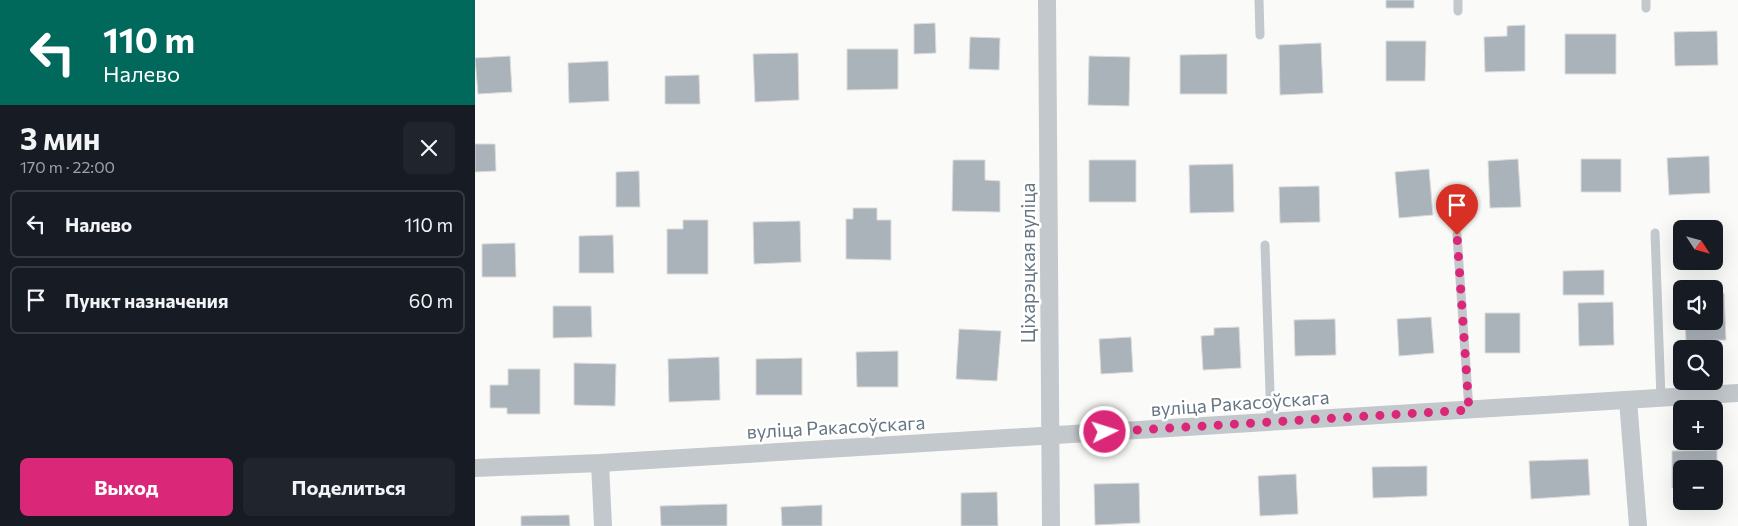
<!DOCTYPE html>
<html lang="ru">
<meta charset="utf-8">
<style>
body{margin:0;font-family:Commissioner,sans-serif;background:#20242c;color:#f1f3f6;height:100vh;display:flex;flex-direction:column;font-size:19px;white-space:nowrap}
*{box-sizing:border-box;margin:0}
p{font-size:16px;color:#9ea1a6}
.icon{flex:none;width:28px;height:28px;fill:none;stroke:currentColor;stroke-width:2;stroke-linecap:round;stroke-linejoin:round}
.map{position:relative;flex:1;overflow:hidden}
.sheet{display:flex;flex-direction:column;background:#171b24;width:475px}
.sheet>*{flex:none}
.banner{background:#00695c;color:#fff;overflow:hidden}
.needle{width:32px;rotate:126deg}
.tools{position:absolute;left:1198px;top:220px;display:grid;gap:10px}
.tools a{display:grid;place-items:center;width:50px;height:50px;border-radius:8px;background:#171b24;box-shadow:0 5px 20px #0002;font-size:25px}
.pin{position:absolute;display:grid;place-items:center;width:42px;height:42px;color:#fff;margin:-51px -21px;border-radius:50% 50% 50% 0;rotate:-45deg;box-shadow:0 0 5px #0007}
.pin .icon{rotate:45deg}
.me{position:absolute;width:55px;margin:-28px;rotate:86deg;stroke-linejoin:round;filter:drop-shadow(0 0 4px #0008)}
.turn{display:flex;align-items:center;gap:18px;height:105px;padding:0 20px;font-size:22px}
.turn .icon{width:65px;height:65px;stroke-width:2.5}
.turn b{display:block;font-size:35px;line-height:42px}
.round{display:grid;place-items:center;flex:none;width:52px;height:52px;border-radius:8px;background:#20242c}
.overview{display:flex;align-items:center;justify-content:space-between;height:85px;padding:0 20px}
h1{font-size:30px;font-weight:700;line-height:38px}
.cta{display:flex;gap:10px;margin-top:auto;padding:10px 20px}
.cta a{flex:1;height:58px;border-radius:8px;background:#db2777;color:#fff;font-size:20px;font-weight:700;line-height:58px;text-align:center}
.cta a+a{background:#20242c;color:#f1f3f6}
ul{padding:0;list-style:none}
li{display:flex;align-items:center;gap:15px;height:68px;margin:0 10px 8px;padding:0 10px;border:2px solid #363941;border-radius:8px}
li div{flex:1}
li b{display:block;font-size:19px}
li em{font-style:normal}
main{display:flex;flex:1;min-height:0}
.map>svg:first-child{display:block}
</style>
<main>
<section class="sheet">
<div class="banner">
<div class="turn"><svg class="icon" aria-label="left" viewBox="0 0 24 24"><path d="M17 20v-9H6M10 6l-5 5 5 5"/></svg><div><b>110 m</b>Налево</div></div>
</div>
<div class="overview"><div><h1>3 мин</h1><p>170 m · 22:00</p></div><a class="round"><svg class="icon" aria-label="close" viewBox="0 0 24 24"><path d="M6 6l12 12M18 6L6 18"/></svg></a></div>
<ul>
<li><svg class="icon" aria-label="left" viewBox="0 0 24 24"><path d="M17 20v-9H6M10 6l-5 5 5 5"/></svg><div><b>Налево</b></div><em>110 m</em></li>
<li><svg class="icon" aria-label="arrive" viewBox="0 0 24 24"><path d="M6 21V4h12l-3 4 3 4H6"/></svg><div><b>Пункт назначения</b></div><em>60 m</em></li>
</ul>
<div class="cta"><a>Выход</a><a>Поделиться</a></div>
</section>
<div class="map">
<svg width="1263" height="526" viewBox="0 0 1263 526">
<rect width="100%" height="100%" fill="#fafaf8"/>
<!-- building -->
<path fill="#aab3b9" stroke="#dcdcda" d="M911 0H939V8H911Z
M460 23 461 53 439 54V24Z
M1050 25V71L1010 72 1009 37 1032 36V26Z
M1242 31 1243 65 1200 66 1199 32Z
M1090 34H1141V74H1090Z
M495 37 525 38 524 70 494 69Z
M911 41H951L950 81H911Z
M846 43 848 93 805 95 804 45Z
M372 49H423V89L372 90Z
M323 53 324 100 280 102 278 54Z
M752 54V94H705V55Z
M35 56 37 92 3 94 0 58Z
M614 56 655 57 654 106 613 105Z
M133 61 134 101 94 103 93 63Z
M224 75 225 104H190V76Z
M0 144H20L21 171 0 172Z
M1234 156 1235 193 1194 195 1192 158Z
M1043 159 1046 207 1015 208 1013 161Z
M1106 159H1146V192H1106Z
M478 160H510V180L525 181V212L477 211Z
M614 160H661V202H614Z
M758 164 759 212 715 213 714 165Z
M954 169 958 215 924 218 920 172Z
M164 171 165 207H141V172Z
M844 186 845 222 805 223 804 187Z
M378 208H402V220H416V260L371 259V219H378Z
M208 220H233V274H192V229H208Z
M325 221 326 262 279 264 278 222Z
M138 235 139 273H104V236Z
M40 243 41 277H7V244Z
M1129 270V295H1088V271Z
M1239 293H1249L1251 340 1211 341 1210 321H1239Z
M1138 302 1139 345 1104 346 1103 303Z
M78 306H116L117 337 78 338Z
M1010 313H1045V353H1010Z
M956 317 959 353 924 356 922 319Z
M860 319 861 355 820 356 819 320Z
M764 327 766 368 728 370 726 336 739 335V328Z
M484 329 526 331 522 381 481 379Z
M656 337 658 372 626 374 624 339Z
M423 351V387H382L381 352Z
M244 357 245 400 194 402 193 359Z
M327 358V395H281V359Z
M99 363 141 364 140 406 99 405Z
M33 369H65V414H32V408H15V385H33Z
M1242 450V487H1239V469H1206V487L1197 488V451Z
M1113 459 1115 495 1056 499 1054 461Z
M952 466V496L898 498 897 467Z
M821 474 823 514 785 516 783 476Z
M664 483 665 523 620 525 619 484Z
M522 492 523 526H486V493Z
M252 504V526H186L185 506Z
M347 505V526H307L306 507Z
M94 515 95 526H46V516Z"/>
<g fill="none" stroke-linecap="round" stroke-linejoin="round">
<!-- lane -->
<path stroke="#c3c8cc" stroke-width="9" d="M784 0 785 35
M983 0V11
M1171 0V8
M1180 233 1186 398
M982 235 994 410
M790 245 796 422"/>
<!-- street -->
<path stroke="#c3c8cc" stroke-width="18" d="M572 0 576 526
M1153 400 1163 526
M125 463 128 526
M0 468 125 463 1263 393"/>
</g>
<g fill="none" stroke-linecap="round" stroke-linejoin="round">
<!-- route -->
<path stroke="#db2777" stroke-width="9" stroke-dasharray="0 16.2" d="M630 432 994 410 982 235"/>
</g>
<g text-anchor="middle" stroke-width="5" stroke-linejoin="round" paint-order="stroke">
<!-- street labels -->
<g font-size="19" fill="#657683" stroke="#fff">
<text transform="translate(553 263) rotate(-90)" y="7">Ціхарэцкая вуліца</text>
<text transform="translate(765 403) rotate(-4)" y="7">вуліца Ракасоўскага</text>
<text transform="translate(361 427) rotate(-3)" y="7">вуліца Ракасоўскага</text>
</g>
</g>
</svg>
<div class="tools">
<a><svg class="needle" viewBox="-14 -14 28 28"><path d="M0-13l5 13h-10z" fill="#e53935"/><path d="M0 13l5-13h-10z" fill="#9ea1a6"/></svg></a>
<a><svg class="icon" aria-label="sound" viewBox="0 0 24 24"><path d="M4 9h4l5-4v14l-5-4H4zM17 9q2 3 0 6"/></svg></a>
<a><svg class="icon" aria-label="search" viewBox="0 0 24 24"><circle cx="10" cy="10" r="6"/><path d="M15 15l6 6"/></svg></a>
<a>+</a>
<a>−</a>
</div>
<div class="pin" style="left:982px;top:235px;background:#d93025"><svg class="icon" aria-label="arrive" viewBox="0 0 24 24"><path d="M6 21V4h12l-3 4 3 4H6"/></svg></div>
<svg class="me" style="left:630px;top:432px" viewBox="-20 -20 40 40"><circle r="17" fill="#db2777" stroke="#fff" stroke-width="3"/><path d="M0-11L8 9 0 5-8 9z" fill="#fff"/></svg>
</div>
</main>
